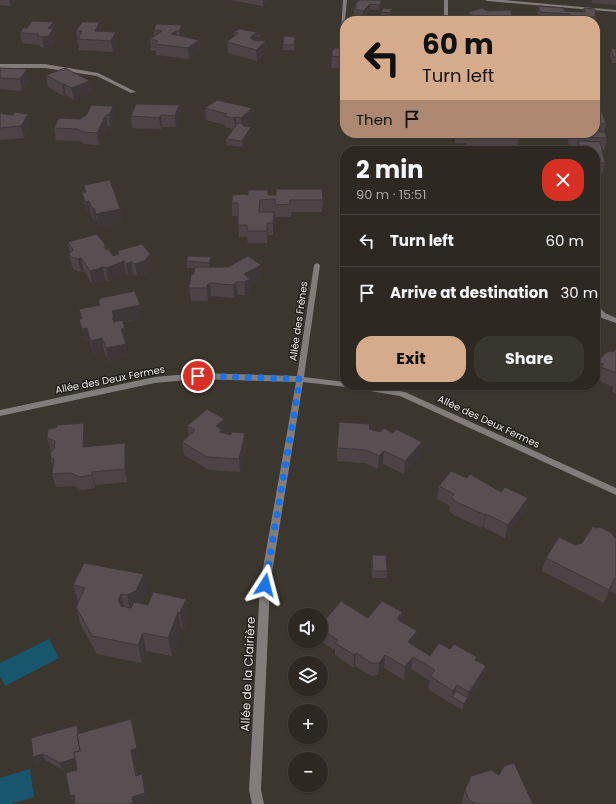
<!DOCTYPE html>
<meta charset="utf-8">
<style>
body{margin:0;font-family:Poppins,sans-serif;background:#39352f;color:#f1f3f6;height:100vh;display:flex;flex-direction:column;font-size:15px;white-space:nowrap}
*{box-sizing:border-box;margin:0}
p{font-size:13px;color:#a7a6a5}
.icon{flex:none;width:22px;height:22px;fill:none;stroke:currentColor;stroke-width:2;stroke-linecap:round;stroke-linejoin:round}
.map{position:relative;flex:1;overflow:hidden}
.details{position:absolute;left:340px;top:146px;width:260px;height:244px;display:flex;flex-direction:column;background:#2d2922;border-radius:16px;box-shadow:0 1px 3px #0004,0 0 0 1px #484540}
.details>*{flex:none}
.banner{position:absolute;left:340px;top:16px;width:260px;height:122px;border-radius:16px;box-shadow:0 1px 3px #0004,0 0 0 1px #484540;background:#d6ab8b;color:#111;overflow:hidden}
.buttons{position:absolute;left:288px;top:608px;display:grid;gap:8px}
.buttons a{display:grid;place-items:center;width:40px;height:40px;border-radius:50%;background:#2d2922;box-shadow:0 1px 3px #0004,0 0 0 1px #484540;font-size:20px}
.pin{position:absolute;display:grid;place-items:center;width:34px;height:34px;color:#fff;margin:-17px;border:2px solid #fff;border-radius:50%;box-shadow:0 1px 4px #0007}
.me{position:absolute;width:44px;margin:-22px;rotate:9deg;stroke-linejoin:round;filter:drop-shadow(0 0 3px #0008)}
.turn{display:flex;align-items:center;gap:14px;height:84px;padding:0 16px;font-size:18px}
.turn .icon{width:52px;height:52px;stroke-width:2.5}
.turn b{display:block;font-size:28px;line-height:34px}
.then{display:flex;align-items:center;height:38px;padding:0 16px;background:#0003;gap:8px;font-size:15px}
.round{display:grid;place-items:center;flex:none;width:42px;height:42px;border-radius:16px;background:#39352f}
.summary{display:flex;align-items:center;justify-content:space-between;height:68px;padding:0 16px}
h1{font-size:24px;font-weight:700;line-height:30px}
.button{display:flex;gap:8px;margin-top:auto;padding:8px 16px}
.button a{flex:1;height:46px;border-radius:16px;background:#d6ab8b;color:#111;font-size:16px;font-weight:700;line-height:46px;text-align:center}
.button a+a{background:#39352f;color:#f1f3f6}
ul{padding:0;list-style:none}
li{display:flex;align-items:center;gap:12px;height:52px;padding:0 16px;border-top:1px solid #484540}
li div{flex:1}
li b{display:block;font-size:15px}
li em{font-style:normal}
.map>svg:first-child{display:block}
</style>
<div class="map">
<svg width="616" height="804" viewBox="0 0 616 804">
<rect width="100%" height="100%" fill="#3c372e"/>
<!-- water -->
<path fill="#17566c" d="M49 639 59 658 5 686 0 676V663Z
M30 769 34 797 10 804H0V778Z"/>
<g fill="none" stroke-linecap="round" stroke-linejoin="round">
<!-- lane -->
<path fill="#827d7a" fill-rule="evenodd" d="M343 0H347L345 21V51L340 47Z
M345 71V75L340 73 341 72Z
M595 306H598L605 313 616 318V323L599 317 595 312Z"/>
<!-- street -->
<path fill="#827d7a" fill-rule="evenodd" d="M444 0H448V21H444Z
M485 0H503L616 10V12L487 1Z
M0 64H45L98 73 136 92 131 93 97 76 45 68H0Z
M317 263 320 265 304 377 345 382V385H363L405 392 616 488V495L400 396 346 387 303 382 270 585 261 790 264 804H252L249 790 260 585 296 382 198 379 155 383 0 416V410L155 377 198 373 297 376 314 265Z"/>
</g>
<!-- wall -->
<path fill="#4d4346" d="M0 0H14V1L11 6 0 5Z
M229 0H269L263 6Z
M592 0H616V5L592 3Z
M382 1V6L378 10 370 9 363 16 354 15V9L355 8V5Z
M539 6 564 11 583 12 584 8 596 17 595 23V21H537V17Z
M383 8 391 14 390 19 381 18V12Z
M487 11 512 18 511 21H468L469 12Z
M54 22 56 32 54 34 55 39 51 47 44 48 40 47V45L22 43 20 33 27 28Z
M182 25V37L199 40 200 51 189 59 156 55V51L151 50 150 39 154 36V30Z
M76 31H101L118 42 113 52 79 50Z
M234 32H257V34L261 35 260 41H266L267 52 257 61 228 53 227 42 234 37Z
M295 42 294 50H283V45Z
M345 48V66H341L340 68H331L332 56Z
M611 48 616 49V63H612L610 54Z
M0 68 29 81 22 91 0 89Z
M46 75 90 81 91 93 74 100 66 95 64 96 48 87Z
M595 87 601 100 599 111 606 124 604 132 607 138 604 150H602L605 163 602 175H595V151H569L570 148H575L574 145H569L566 133H595Z
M91 105 115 118 110 127H108L99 145 85 144 79 141 56 140 54 128 80 119 87 114Z
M179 105 180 117 176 127H162L161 129 132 128 131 116Z
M205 108 253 120 245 126 251 133 242 147 226 145V139L233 129 225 127V125L206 120Z
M0 113 30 126 24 138 0 140Z
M455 133H518L519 138 516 150H497V151H479L480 149H467V143H455Z
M84 185 120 209 122 222 99 226 97 220 94 221 91 213 88 214 85 205 82 192H85Z
M248 195H276L323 200 322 212H291V217H275V212H274L273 235H268L267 243H248L247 237H239L238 216H232V203Z
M68 242 107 250 113 256 118 254 117 251 153 268 149 270 148 273 137 276 133 275 128 276 126 274 108 281 105 280 92 284 84 271 81 272 74 270 72 267 69 254 70 253Z
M211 257V263L210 267H228L261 265 262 278 251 284V292L245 295H238L234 298 211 296 208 298V301H191L189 288 194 274 195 268H187L186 261Z
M98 301 142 318 123 322 128 341 125 342 128 357 108 361 104 351 93 354 90 341 85 342 79 319H81L79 309 99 305Z
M616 350V394L612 392 613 387 597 380 598 377 595 375V370L597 362Z
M187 426 225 432 224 433 246 446 240 472 209 470 184 455 182 442 189 436Z
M370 429 420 455 404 474 383 464 378 469 365 463 337 461V448Z
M87 436V446L128 456 127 482 95 485V488L82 490 74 486 56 487 52 474 53 467 50 457 51 452 47 438Z
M439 486 525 511 505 538 483 527 482 528 452 514V513L449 511 450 506 437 499Z
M614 537 616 538V594L610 591 604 603 542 571 546 558 575 545Z
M372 555 387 571V578H372L371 562Z
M73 585 147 593 142 604 148 605 186 599 189 617 183 631 182 630 172 656 146 651 142 663 97 654 81 625 76 607 78 602Z
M368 618 401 621 417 631 415 643 413 646 430 656 450 649 477 657 476 660 486 666 483 679 462 710 428 689 430 681 411 669 404 680 384 668 378 675 371 676 355 666 354 668 335 655V650L320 641H321V625Z
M77 725 79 733 134 731 140 760 134 761 137 775 142 774 145 785 149 804H73L70 796 77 770 76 765 62 769 45 760 36 763 33 757Z
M465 790 533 804H463L462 801Z"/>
<!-- shaded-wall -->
<path fill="#3e3739" d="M9 0H14V1L11 6Z
M263 0H269L263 6Z
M382 1V6L378 10 379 5Z
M370 4V9L363 16V11Z
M392 9 390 19V13Z
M54 22 56 32 54 34 55 39 51 47 44 48 42 37Z
M100 22 101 33 95 31Z
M182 25 183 36 180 42 179 31Z
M176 31 177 42 171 34Z
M116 32 118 42 113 52 111 41Z
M257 32V38L261 35V40L250 49V38Z
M199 40 200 51 189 59 188 48Z
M266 41 267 52 257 61 256 50Z
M27 69 29 81 22 91 20 79Z
M90 81 91 93 74 100 71 88Z
M62 84H64L66 95 64 96Z
M179 105 180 117 176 127 175 116Z
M113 106 115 118 110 127 109 115Z
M252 108 253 120 241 129V118Z
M28 114 30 126 24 138 21 126Z
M106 115 108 127 99 145 97 133Z
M161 115 162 127 161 129 159 118Z
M236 117 237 128 235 130 234 118Z
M251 127V133L242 147V141Z
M89 201 91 213 88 214 85 202Z
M92 208H94L97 220 94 221Z
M120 209 122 222 99 226 96 214Z
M274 212V224L273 235V223Z
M267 223 268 235 267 243Z
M151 255 153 268 149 270 148 273 137 276 135 264 147 257Z
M211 257V263L209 269V263Z
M81 258 84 271 81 272 78 259Z
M124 261 126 274 108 281 106 268Z
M131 262 133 275 128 276 126 264Z
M261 265 262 278 251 284V292L245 295 244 274Z
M103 267 105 280 92 284 90 271Z
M237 282 238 295 234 298 233 285Z
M210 283 211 296 208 298V301L207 288V285Z
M140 305 142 318 115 323 117 331 112 318V311Z
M87 328 90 341 85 342 82 329Z
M125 328 128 341 123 342 121 329Z
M102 338 104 351 93 354 91 341Z
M126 344 128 357 108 361 106 348Z
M224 419 225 432 222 434 220 438 216 426Z
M84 423 87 436 86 460 83 447Z
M245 433 246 446 240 472 239 459Z
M422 442 420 455 404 474 405 461Z
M125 443 128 456 127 482 125 469Z
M384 451 383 464 378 469 379 456Z
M92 472 95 485V488L92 475Z
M528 498 525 511 505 538 508 525Z
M486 514 483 527 482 528 485 515Z
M144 574 147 593 140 609 131 614 127 595Z
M615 578 610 591 604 603 609 590Z
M121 594 125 612 118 600Z
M186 599 189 617 183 631 180 613Z
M178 612 182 630 172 656 168 638Z
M402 612 400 625 397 619Z
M417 631 415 643 406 655 408 642Z
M143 633 146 651 142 663 138 645Z
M356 653 355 666 354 668V655Z
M385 655 384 668 378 675 379 663Z
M413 657 411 669 404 680 405 667Z
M486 666 483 679 462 710 464 704 468 698 469 692Z
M457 685 454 698 452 697 453 691Z
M131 719 134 731 140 760 134 761 139 787 136 776 131 750Z
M77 725 79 731 84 762 62 769 60 763Z
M43 754 45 760 36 763 33 757Z
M142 774 145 785 149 804H129Z
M74 795 78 804H73L70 796Z"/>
<!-- building -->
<path fill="#594e51" stroke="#3e3739" d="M359 0H375L382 1 379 5 370 4 363 11 354 9 357 6 355 5Z
M539 6 564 8V11L585 12 584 8 595 9 596 17 584 16 585 21H570V14L539 12Z
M383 8 392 9 390 13 381 12Z
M482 8 487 11 511 10 512 18 479 17 469 14V12Z
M32 21 54 22 48 28 53 29 49 36 42 37 38 36 39 34 20 33 23 28H27Z
M82 22H100L95 31 116 32 111 41 78 39 82 31H76Z
M156 24 182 25 179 31H176L171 34 199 40 188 48 155 44 158 41 150 39 162 31 154 30Z
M239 29 257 32 250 38 254 40 266 41 256 50 227 42 238 33 234 32Z
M257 34 261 35 257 38Z
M284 36 295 37 294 45H283Z
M334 48H345V55H341L340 57 332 56V50H334Z
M611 48 616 49V57H613Z
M0 68 27 69 20 79 0 78Z
M65 68 90 81 71 88 64 84H62L46 75Z
M595 87H598L601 100 595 99Z
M217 100 252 108 241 118 236 117 234 118 224 116 227 114 205 108Z
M136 104 179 105 175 116 161 115 159 118 131 116Z
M91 105 113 106 109 115H106L97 133 82 132 77 129 54 128 59 118 80 119 87 114Z
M595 111H602L606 124 597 123 600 132H605L607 138 578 137 577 133H571H595Z
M15 112 28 114 21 126 0 128V113H2L4 114 13 115Z
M238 123 244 124 243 126 251 127 242 141 226 139Z
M456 133H467L468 137H456Z
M468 133H518L519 138 469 137Z
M578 141 600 142 605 163 595 162V151H570V148H580Z
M481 147 497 149 496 151H479Z
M110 180 120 209 96 214 94 208H92L89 201 85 202 82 192H86L84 185Z
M276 189H322L323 200H290V204L275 205V199L260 200 259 212H274L273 223H267V231H247V225H238V203H232V195L244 194 248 195V190H268V195H276Z
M97 234 106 246H104L106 250 109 249 113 256 119 254 117 251 142 244 151 255 147 257 146 260 135 264 131 262 126 264 124 261 106 268 103 267 90 271 81 258 78 259 71 257 69 254 73 250 68 242Z
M188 256 211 257 209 263 186 261Z
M248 256 261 265 244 274 250 279 244 282H237L233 285 210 283 207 285V288H189L191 275 194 274 195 267H228Z
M135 291 140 305 112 311 114 318H112L114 322 122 320 125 328 121 329 126 344 106 348 102 338 91 341 87 328 82 329 79 319H82L79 309 100 305 98 301 101 298Z
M615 350H616V373L601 367 603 364 597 362 606 353 610 351 613 352Z
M207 409 224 419 216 426 222 430 219 432 231 435V432L245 433 239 459 207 457 182 442 195 430 187 426Z
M339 422 370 424 369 429 380 432 384 428 393 433 396 429 422 442 405 461 384 451 379 456 366 450 337 448Z
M84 423 83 447 125 443V469L92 472V475L79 477 71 473 52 474 54 459 50 457 51 451 54 449 55 441 47 438 48 429 56 428 57 425Z
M451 471 467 478 470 474 501 492 505 487 528 498 508 525 486 514 485 515 454 501 455 500 451 498 454 494 439 486Z
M593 526 596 528 600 527 612 533 614 537 616 538V579L615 578 609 590 546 558 559 537 575 545 582 543Z
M372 555H386L387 571H373Z
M84 563 144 574 136 591 127 595 121 594 118 600 121 606 131 608 134 602 148 605 153 592 186 599 180 613 178 612 168 638 143 633 138 645 92 636 76 607 85 588 73 585Z
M341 601 368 618 382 601 402 612 397 619 417 631 408 642 430 656 439 643 450 649 454 644 477 657 475 660 486 666 469 692 457 685 453 691 430 676 435 670 413 657 405 667 385 655 379 663H372L356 653 354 655 335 643 338 640 321 629V625Z
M456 691 468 698 464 704 452 697Z
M131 719 137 748 131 750 136 776 142 774 145 793 132 797 133 803 129 804H75L74 795 70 796 66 773 77 770 74 752 80 751 77 734Z
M77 725 78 734H77L80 751 74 752 75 758 60 763 43 754 33 757 31 738Z
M514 763 533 804H477L469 800 465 790 471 776 491 770 499 775 504 766Z"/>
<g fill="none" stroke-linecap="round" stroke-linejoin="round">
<!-- route -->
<path stroke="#1a73e8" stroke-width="7" stroke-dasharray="0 12.6" d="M198 376 300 379 265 585"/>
</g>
<g text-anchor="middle" stroke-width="3" stroke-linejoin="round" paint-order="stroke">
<!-- street labels -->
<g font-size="10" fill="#ece8e3" stroke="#211e1b">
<text transform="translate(298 321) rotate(-82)" y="4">Allée des Frênes</text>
<text transform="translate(110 379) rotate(-11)" y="4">Allée des Deux Fermes</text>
<text transform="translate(489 421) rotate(25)" y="4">Allée des Deux Fermes</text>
</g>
<!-- near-street labels -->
<g font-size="12" fill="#ece8e3" stroke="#211e1b">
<text transform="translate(248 674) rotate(-87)" y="4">Allée de la Clairière</text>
</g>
</g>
</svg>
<div class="buttons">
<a><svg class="icon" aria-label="sound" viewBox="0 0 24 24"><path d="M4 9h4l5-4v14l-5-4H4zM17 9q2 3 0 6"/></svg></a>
<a><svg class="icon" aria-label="layers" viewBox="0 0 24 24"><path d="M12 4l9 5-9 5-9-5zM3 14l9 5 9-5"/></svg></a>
<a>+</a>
<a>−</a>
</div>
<div class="pin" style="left:198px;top:376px;background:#d93025"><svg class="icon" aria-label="arrive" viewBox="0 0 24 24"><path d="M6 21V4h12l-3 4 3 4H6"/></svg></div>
<svg class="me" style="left:265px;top:585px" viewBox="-20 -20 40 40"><path d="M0-17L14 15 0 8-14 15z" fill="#1a73e8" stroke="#fff" stroke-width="4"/></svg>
<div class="banner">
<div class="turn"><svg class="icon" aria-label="left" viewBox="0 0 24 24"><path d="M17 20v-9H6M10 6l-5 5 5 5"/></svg><div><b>60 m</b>Turn left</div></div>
<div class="then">Then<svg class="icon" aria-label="arrive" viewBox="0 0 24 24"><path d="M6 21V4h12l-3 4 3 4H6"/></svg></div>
</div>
<section class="details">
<div class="summary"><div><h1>2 min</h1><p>90 m · 15:51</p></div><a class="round" style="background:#d93025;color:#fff"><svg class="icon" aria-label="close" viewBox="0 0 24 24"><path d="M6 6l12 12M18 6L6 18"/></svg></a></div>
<ul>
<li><svg class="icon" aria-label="left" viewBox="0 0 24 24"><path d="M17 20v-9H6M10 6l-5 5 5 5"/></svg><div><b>Turn left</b></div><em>60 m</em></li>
<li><svg class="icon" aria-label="arrive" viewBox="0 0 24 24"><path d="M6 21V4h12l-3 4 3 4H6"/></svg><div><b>Arrive at destination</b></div><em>30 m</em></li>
</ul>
<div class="button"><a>Exit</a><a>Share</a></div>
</section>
</div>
